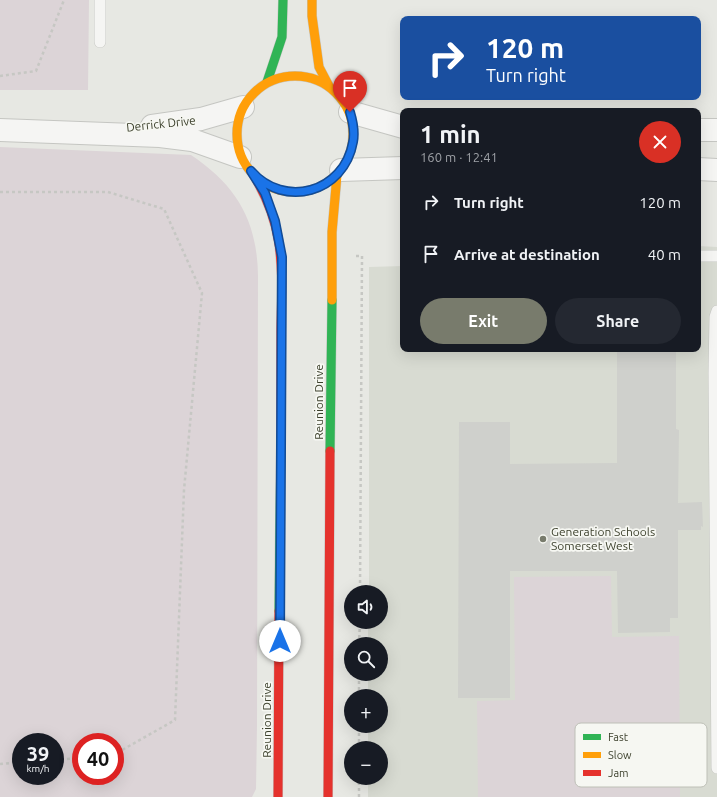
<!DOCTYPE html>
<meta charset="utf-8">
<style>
body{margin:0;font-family:Ubuntu,sans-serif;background:#242831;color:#f1f3f6;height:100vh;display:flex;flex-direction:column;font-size:15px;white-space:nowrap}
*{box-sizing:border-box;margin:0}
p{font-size:13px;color:#9ea1a6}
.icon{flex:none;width:22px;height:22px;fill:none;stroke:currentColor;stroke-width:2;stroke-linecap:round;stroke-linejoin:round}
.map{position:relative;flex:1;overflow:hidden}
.side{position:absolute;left:400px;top:108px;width:301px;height:244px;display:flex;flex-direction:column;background:#171b24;border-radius:8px;box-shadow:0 4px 16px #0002}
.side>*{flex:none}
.hud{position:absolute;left:400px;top:16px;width:301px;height:84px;border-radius:8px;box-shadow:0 4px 16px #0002;background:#1a4fa0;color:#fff;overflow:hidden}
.buttons{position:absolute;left:344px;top:585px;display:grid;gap:8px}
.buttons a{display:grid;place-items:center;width:44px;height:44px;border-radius:50%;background:#171b24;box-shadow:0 4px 16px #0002;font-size:20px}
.speed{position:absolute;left:12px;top:733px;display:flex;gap:8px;font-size:20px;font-weight:700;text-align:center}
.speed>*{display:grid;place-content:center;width:52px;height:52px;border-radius:50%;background:#171b24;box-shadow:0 4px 16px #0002;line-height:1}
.speed small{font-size:10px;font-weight:400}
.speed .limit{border:6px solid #d22;background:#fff;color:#111}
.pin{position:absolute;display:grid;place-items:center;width:34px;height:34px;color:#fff;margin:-41px -17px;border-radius:50% 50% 50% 0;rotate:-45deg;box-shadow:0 0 4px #0007}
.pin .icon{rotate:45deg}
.me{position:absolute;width:44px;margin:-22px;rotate:0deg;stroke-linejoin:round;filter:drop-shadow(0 0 3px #0008)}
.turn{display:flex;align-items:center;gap:14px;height:84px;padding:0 20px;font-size:18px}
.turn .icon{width:52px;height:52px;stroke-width:2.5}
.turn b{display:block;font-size:28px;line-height:34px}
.round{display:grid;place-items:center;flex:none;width:42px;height:42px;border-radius:21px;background:#242831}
.summary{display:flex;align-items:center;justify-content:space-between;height:68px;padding:0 20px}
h1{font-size:24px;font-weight:700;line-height:30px}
.button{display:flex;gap:8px;margin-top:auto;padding:8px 20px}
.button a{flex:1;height:46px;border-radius:24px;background:#787b6c;color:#fff;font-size:16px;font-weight:700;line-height:46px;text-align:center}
.button a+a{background:#242831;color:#f1f3f6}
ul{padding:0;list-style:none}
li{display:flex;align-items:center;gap:12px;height:52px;padding:0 20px}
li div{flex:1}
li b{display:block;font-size:15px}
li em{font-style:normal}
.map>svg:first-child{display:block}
</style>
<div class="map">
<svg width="717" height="797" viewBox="0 0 717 797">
<rect width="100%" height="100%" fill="#e7e8e3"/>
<!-- built -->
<path fill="#d8dbd2" d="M698 246 717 247V797H368V778H381V748H368V726H381V696H368V674H381V644H368V622H381V592H369V267L403 266V349H698Z"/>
<!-- green -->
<path fill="#dcd4d7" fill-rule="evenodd" d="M0 0H89L88 90H0Z
M0 147 191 155C236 185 257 220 258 275L257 725 256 789 252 797H0ZM21 742H55V776H21ZM81 742H115V776H81Z
M611 576 612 637 679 636 680 797H478L477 701 515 700 514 577Z"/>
<!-- building -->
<path fill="#cfd0cc" d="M617 349H676V429L679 430 678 503 702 502 703 527 701 526V530H678V618H670V632L618 633 617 571H510V698H458L459 422H510V464L617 463Z"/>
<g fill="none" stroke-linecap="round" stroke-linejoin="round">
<!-- lane casing -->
<g stroke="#c5c6c2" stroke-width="12">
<path id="lane" d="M100 0V42
M698 256H717
M717 311 715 317 714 373 717 768"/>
</g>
<!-- street casing -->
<g stroke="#c5c6c2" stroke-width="24">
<path id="street" d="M350 112 403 127
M152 126 201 119 243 107
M0 130 160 136 192 140 240 157
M698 130H717
M698 169 717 170
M341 170 403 168"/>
</g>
<!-- fast casing -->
<g stroke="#c5c6c2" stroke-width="10">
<path id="fast" d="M267 82 282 37 283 0
M330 451 332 300
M279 611 281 436"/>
</g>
<!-- slow casing -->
<g stroke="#c5c6c2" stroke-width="10">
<path id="slow" d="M312 0V16L319 67 329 86
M237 134a58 58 0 1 1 116 0a58 58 0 1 1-116 0Z
M332 300V232L337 175"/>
</g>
<!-- jam casing -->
<g stroke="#c5c6c2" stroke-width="10">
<path id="jam" d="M251 171C286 226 282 267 281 329 281 365 281 400 281 436
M278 797 279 611
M328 797 330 451"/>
</g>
<!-- path -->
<path stroke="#c6c7c3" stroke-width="2.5" stroke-dasharray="3 3" stroke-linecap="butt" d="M0 76 36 71 64 0
M0 192H108L164 209 202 293 184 490 175 720 115 754
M356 256H362L360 592
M359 644 360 622
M359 696V674
M359 748V726
M55 760 81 758
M0 764 21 762
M359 797V778"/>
<!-- lane -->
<use href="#lane" stroke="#f5f5f3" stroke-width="11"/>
<!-- street -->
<use href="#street" stroke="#f5f5f3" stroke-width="22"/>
<!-- fast -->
<use href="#fast" stroke="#30b455" stroke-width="9"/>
<!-- slow -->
<use href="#slow" stroke="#ff9f0a" stroke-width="9"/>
<!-- jam -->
<use href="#jam" stroke="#e5322d" stroke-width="9"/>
</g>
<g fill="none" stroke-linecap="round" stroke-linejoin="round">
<!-- route casing -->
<g stroke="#114b97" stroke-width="10">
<path id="route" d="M280 641 282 257 275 221 265 193 251 171C284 209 344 193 353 142 355 132 353 122 350 112"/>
</g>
<!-- route -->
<use href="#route" stroke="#1a73e8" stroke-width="7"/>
</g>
<!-- markers -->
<circle fill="#787b6c" stroke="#f6f7f2" stroke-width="1.5" cx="543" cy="539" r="4"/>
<g text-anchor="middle" stroke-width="3.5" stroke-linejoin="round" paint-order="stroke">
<!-- street labels -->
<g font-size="12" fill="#3c402c" stroke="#f6f7f2">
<text transform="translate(161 124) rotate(-6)" y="4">Derrick Drive</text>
<text transform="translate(319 402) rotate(-90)" y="4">Reunion Drive</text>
<text transform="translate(267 720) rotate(-90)" y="4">Reunion Drive</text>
</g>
<!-- poi labels -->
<g font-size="12" fill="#3c402c" stroke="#f6f7f2" text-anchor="start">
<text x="551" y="536">Generation Schools<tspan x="551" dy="14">Somerset West</tspan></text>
</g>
</g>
<!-- legend -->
<rect x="575" y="723" width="132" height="64" rx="6" fill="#f6f7f2" stroke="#bec0b7" stroke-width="1"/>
<rect x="583" y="734" width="18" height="6" fill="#30b455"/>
<rect x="583" y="752" width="18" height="6" fill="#ff9f0a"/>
<rect x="583" y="770" width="18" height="6" fill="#e5322d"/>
<g font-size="11" fill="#3c402c">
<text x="608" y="741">Fast</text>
<text x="608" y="759">Slow</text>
<text x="608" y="777">Jam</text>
</g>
</svg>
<div class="buttons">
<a><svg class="icon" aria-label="sound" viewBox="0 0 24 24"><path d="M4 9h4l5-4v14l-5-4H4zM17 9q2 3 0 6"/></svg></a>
<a><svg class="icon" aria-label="search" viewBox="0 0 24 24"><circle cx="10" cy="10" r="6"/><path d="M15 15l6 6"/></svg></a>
<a>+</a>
<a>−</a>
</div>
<div class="speed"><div>39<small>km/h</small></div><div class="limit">40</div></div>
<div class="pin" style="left:350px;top:112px;background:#d93025"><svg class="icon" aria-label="arrive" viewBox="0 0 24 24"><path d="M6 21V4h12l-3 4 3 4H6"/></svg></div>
<svg class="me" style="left:280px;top:641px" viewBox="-20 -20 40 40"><circle r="19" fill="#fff"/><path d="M0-13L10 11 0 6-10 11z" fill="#1a73e8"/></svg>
<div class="hud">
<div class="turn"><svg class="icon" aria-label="right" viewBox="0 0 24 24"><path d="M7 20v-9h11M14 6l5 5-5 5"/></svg><div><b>120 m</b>Turn right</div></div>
</div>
<section class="side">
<div class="summary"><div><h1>1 min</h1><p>160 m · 12:41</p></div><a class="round" style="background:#d93025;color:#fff"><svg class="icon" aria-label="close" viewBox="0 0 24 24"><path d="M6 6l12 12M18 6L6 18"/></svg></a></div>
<ul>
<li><svg class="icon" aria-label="right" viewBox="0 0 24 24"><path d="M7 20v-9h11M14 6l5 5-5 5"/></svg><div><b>Turn right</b></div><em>120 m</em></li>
<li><svg class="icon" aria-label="arrive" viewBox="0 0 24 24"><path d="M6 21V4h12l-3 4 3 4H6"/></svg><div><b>Arrive at destination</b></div><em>40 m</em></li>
</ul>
<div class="button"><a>Exit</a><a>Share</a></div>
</section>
</div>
